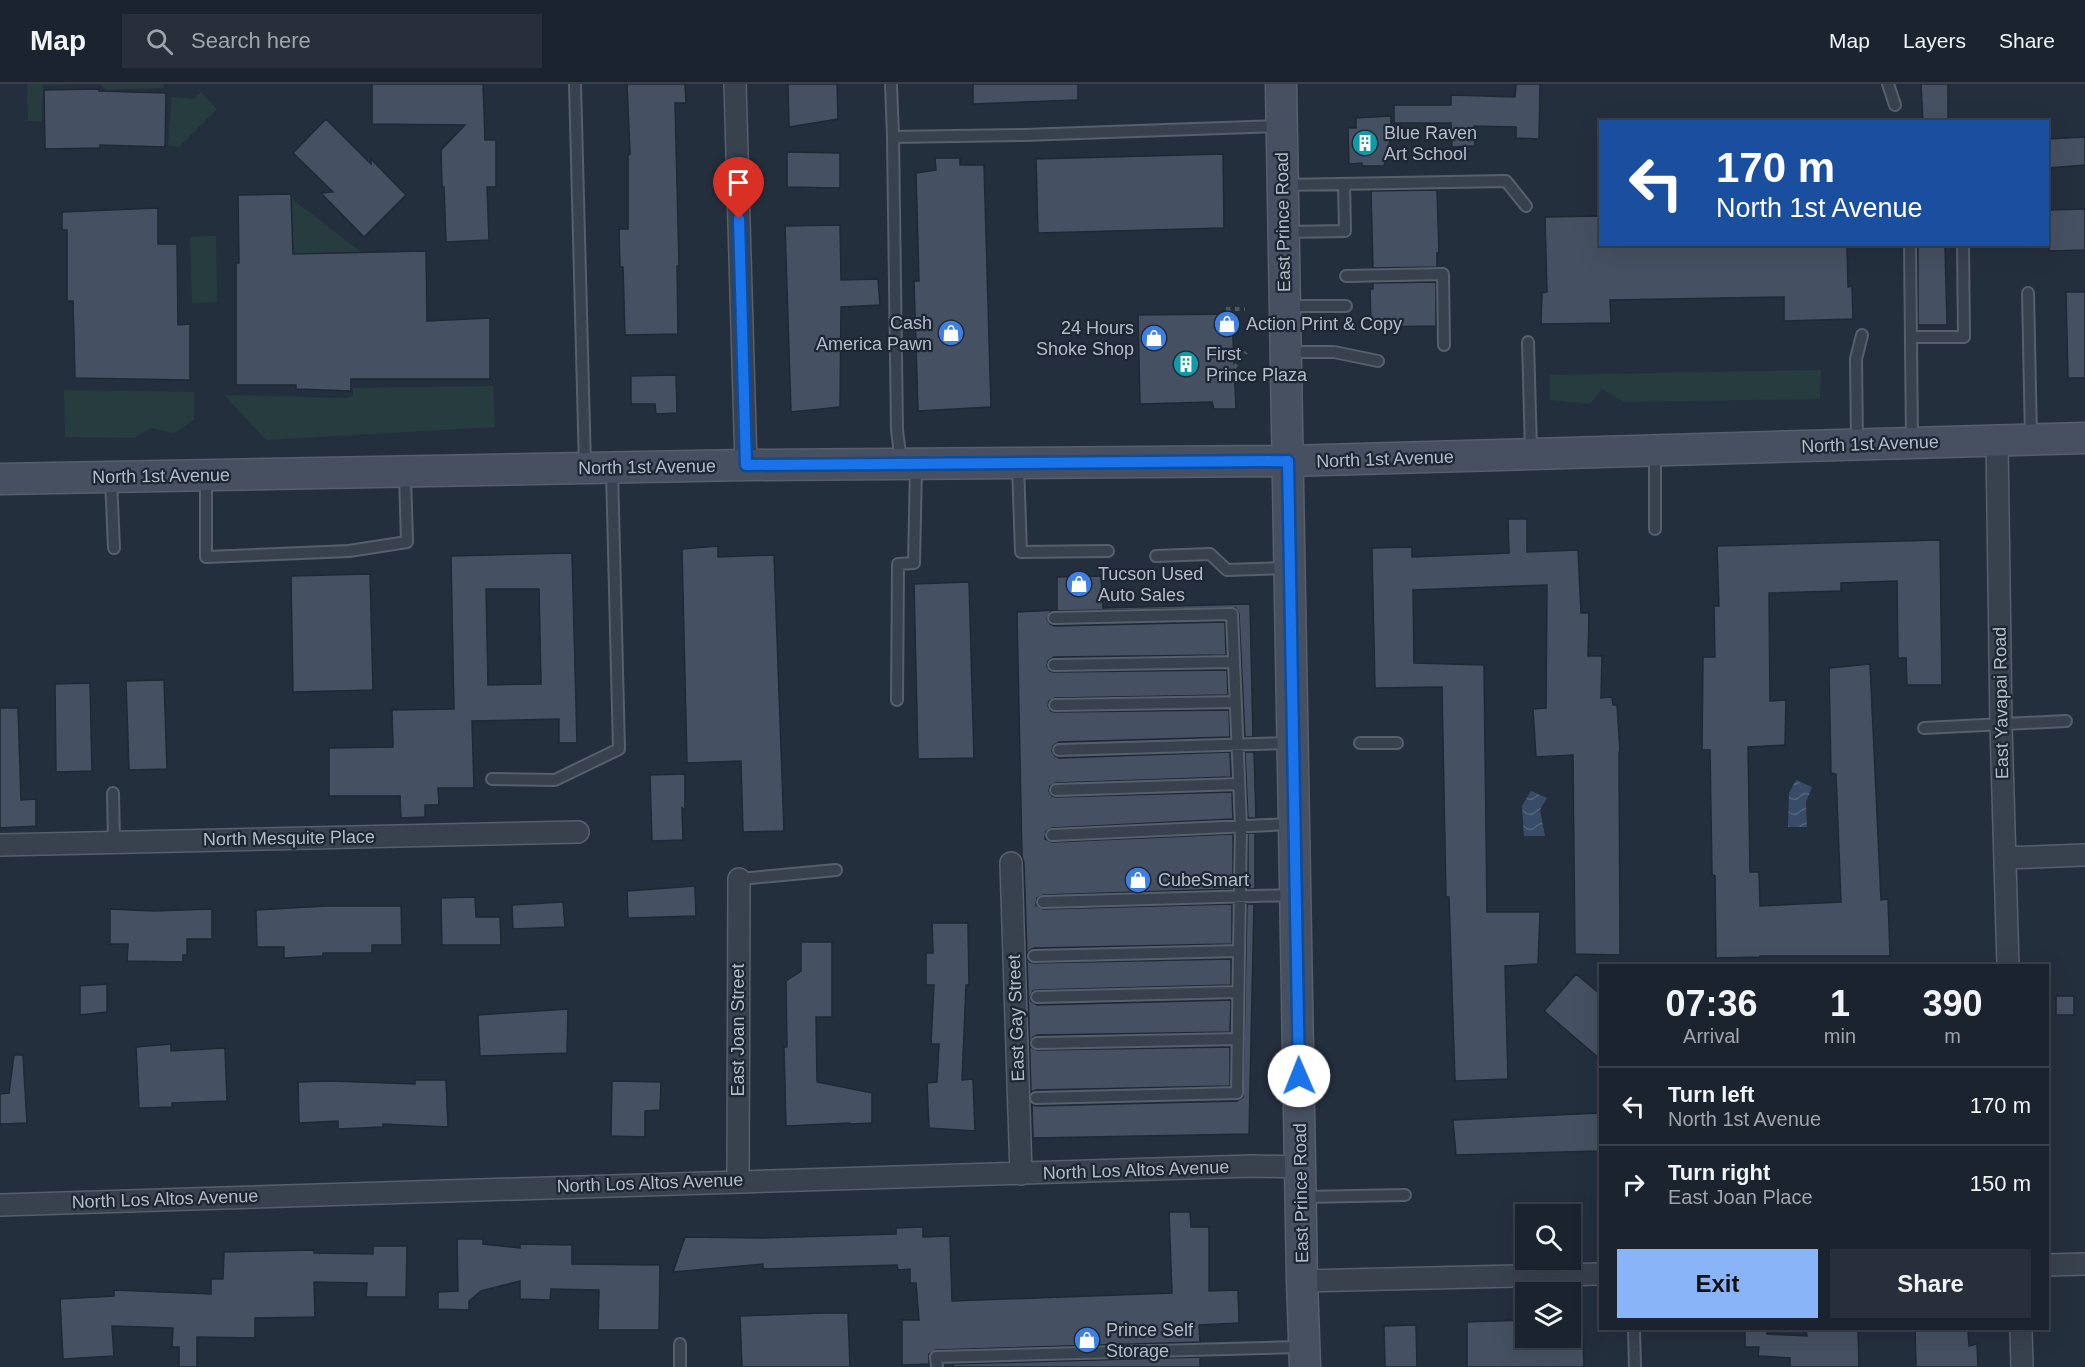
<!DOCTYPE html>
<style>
body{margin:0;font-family:Arial,sans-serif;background:#282f3a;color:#f1f3f6;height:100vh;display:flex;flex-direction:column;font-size:22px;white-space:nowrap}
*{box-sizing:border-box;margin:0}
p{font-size:20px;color:#a0a4aa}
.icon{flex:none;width:33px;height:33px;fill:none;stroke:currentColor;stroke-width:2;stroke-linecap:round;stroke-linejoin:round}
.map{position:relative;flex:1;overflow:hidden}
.drawer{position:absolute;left:1599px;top:880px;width:450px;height:366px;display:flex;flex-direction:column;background:#1b232e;border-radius:0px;box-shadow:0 6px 24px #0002,0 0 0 2px #39404a}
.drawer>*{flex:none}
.guide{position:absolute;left:1599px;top:36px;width:450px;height:126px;border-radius:0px;box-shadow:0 6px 24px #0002,0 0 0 2px #39404a;background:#1a4fa0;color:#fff;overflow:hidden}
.buttons{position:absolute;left:1515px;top:1120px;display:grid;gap:12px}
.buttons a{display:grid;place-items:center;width:66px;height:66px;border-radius:0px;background:#1b232e;box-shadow:0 6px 24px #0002,0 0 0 2px #39404a;font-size:30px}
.pin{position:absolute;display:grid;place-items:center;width:51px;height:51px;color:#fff;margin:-62px -26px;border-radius:50% 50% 50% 0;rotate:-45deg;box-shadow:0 0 6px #0007}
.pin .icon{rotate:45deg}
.me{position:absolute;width:66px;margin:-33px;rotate:359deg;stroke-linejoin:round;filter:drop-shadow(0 0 4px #0008)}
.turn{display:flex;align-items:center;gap:21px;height:126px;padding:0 18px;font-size:27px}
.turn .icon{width:78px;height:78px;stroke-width:2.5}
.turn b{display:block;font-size:42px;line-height:51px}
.eta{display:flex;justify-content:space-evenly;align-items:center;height:102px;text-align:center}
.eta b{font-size:36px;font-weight:700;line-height:42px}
.button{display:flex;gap:12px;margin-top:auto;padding:12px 18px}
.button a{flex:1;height:69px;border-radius:0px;background:#8ab4f8;color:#111;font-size:24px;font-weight:700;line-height:69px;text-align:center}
.button a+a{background:#282f3a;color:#f1f3f6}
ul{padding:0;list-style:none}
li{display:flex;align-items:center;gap:18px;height:78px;padding:0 18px;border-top:2px solid #39404a}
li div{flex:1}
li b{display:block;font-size:22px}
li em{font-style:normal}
header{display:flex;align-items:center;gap:36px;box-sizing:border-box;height:84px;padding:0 30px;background:#1b232e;border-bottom:2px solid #39404a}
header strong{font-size:28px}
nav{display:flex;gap:33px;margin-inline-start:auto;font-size:21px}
.search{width:420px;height:54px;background:#282f3a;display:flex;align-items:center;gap:15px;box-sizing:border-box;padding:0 21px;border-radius:0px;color:#a0a4aa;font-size:22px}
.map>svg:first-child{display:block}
</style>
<header>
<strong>Map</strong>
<div class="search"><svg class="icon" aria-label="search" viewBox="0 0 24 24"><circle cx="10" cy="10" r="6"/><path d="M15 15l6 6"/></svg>Search here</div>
<nav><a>Map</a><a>Layers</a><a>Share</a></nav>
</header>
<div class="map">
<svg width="2085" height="1283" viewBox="0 0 2085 1283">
<defs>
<pattern id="water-waves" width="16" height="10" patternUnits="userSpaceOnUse" patternTransform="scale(1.5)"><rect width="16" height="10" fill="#394c67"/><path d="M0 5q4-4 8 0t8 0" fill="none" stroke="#53647b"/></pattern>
</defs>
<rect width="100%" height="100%" fill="#242f3e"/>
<!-- green -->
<path fill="#263c3f" d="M27 0H85L43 1 42 37H28Z
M99 0H163L164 4 106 6Z
M201 8 217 25 179 63 168 62 172 13 194 15Z
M291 114 361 168 324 169 326 223 293 179Z
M216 152 217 218 192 219 190 153Z
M1821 286 1820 315 1623 318 1602 305 1590 320 1550 316V291Z
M493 302 495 343 266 356 224 311 347 314 353 312V304Z
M64 306 194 308V336L174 349 151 344 134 354 65 353Z"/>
<!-- water -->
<path fill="url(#water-waves)" d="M1796 696 1812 703 1806 718 1807 743H1788L1789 709Z
M1531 707 1547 714 1540 726 1545 752H1524L1522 722Z"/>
<!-- building -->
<path fill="#455162" stroke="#1f2835" stroke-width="1.5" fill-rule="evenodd" d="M372 0H483L485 56H496V103H487L489 156 446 158 444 103H442L441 66 465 41 372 40Z
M627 0H685L686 19H675L679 182H677L678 250 625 251 623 183H620L619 145H628V71L630 70Z
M788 0H837L838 35 789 43Z
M973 0H1078V16L973 20Z
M1516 0H1540L1539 55 1516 54V43L1474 42 1475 62 1452 63 1451 39H1394V21H1451V11L1515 13Z
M1921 0H1948V38H1923Z
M99 5V7L166 9 165 63 100 61V64L45 65 44 6Z
M1391 32V53L1384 82H1362V79L1349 80 1348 44H1356V34Z
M326 35 371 80V75L406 111 364 153 321 109 333 108 293 69Z
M2085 53V81L2048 84V55Z
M787 68 840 69V104L787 103Z
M1223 70 1224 144 1038 149 1036 75Z
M935 74H960V81H984L991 323 918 327 914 197H919L916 89 936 86Z
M1437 106 1439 169H1437V183L1373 184 1371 107Z
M291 110 293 170 426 167 427 237 490 234V295H351V307L296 305V301H236V179H239L238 111Z
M158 124V160H177L178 241 190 240V296L75 294 73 217H67V146H62V128Z
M2085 125V166L2049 167 2048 126Z
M1600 132V160H1847L1848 203 1852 202 1853 235 1784 237V213L1610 216 1611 239 1541 240 1542 209 1547 208 1545 133Z
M840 141 841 196 878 195 880 221 841 223 840 323 791 328 785 142Z
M1945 161 1947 241H1918V162Z
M1436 198V242L1371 243 1370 205H1373V199Z
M2066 208H2085V294H2068Z
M1232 230 1236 325H1214L1212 318 1140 320 1138 231Z
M676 291 677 329 656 330 655 320H631V292Z
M1508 435H1527V468L1578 466 1581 529H1589L1588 572H1602L1601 614 1612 613 1613 621H1617L1620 668H1619L1620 871 1575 870 1573 671 1536 673 1533 625 1546 624 1547 501 1413 506 1414 579 1484 581 1487 828H1540L1538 880 1505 882 1508 995 1455 997 1449 813H1446L1442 603 1375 604 1372 464 1412 463V473L1509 469Z
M1940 456 1942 601H1907L1906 574H1898L1897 497 1841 499V507L1769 509 1770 617 1786 616 1785 661 1748 663 1750 788H1759L1760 822 1841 818 1836 690 1831 689 1829 584 1870 580 1881 816 1888 815 1890 872H1760V873L1716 874 1715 792 1712 790 1710 666H1702L1703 573H1715L1714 522H1719L1717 462Z
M718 462V473L774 471 784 747 743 748 741 677 687 679 682 465Z
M572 469 577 659H559V635L472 637 474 704H438L439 721H425V733L401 734 400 712H329V664L393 663 392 626 454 625 451 472ZM486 505H539L541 600 488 601Z
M370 490 373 606 293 608 291 492Z
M1101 492 1103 524 1250 520 1253 653H1245L1239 530 1236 524 1051 527 1047 535 1050 540 1054 542 1225 538 1226 571 1054 573 1048 577 1047 582 1050 587 1054 588 1227 586 1228 611 1055 614 1049 617 1048 622 1051 627 1055 628 1229 626 1230 653 1059 658 1053 662 1052 667 1055 672 1059 674 1230 668 1231 693 1056 699 1050 702 1049 707 1052 712 1056 713 1232 708 1233 735 1052 744 1046 747 1045 755 1052 758 1233 750V805L1043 811 1037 814 1036 821 1043 825 1232 820V860L1034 864 1030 866 1027 871 1024 779 1022 772 1017 528 1057 526V493Z
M969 498 974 674 918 675 914 500Z
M164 596 167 685 129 686 126 597Z
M90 599 92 687 56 688 55 600Z
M0 624H18L21 716 36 715V742L0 744Z
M1245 668H1254L1256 734H1248Z
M685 690V726L682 724 683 756 652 757 650 691Z
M1248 749H1255V805H1248Z
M695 802 696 832 628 834 627 807Z
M475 813 476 833H500L501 861H442L441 814Z
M563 818 565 843 513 845 512 821Z
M1247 820H1254L1249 1050 1033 1054 1032 1020 1036 1022 1237 1017 1243 1013Z
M326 822H401L402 861H372V869H323V872L284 874V863H257L256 826Z
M110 825 153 827 212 825V855H187V871H183V878L127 877 128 860H110Z
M932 839H968L969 901H966L962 996 973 995 975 1047 929 1044 927 999 937 998 939 960H931L934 901H926V869H933Z
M801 858H832V933H816L817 998 872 1009V1039L850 1040V1039L786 1042 784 963H787L786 897 801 887Z
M1027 873 1030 878 1034 879 1231 875V901L1037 906 1033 907 1030 913 1031 917 1037 921 1231 916 1230 948 1037 951 1033 953 1030 959 1031 963 1037 966 1230 963V1002L1036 1006 1031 1008Z
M1576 890 1600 910V975L1544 927Z
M107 900V928L80 931V902Z
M2056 912H2074V931H2056Z
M568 925 567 969 480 972 478 931Z
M171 960V967L225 964 227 1017 172 1019V1023L139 1024 136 963Z
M14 971H23L27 1039 0 1040V1010L9 1009Z
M415 996H446L448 1043 383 1040V1043L338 1045V1037L299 1039 298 998 330 997 415 1000Z
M612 997 661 998 660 1026 645 1027V1053L611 1052Z
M1600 1029V1067L1456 1071 1453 1036Z
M1169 1128H1190L1191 1143H1209V1207L1238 1206 1239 1239 1199 1241 1200 1258 936 1266 929 1270V1280L902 1281V1236H919L916 1199H910V1185L898 1186 897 1181 763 1185V1180L673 1188 685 1153 763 1154 896 1150V1144L923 1143V1153L950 1152 952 1217 1172 1209Z
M457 1155H483V1160L520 1164V1160L572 1161V1180L660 1181 659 1246H598L599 1206 551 1205 550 1216 520 1215V1197L481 1207 469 1217V1226L438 1225V1208L458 1207Z
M373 1162H407L406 1213H366L367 1199 314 1198 315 1233 255 1234V1254L197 1253V1283H179V1263H172L173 1244 112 1242 114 1272 63 1275 60 1215 114 1212V1206L211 1210V1195H223L224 1168 314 1166V1169L373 1170Z
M822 1229H848L850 1283H742L740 1232Z
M1526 1236V1254H1583L1584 1283H1467V1238Z
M1416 1241 1417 1283H1385L1384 1242Z
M1745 1245H1767V1250L1807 1252 1806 1245H1858L1859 1283H1790V1274L1758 1272 1759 1263H1745Z
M1915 1245H1968L1969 1262 1977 1260 1978 1283H1916Z
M1200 1273V1283H953V1280Z"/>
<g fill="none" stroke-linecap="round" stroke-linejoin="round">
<!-- service casing -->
<g stroke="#565f6c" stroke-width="14">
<path id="service" d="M575 0 585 382
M891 0 893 53
M1888 0 1895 21
M1283 101 1506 97 1526 122
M1286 148 1345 147 1344 100
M1910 160 1912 358
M1346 192 1443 190 1444 261
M2028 209 2031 355
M1286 222H1346
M1911 253H1964L1963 160
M1528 258 1531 367
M1286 268H1334L1378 277
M1857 358 1856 275 1862 251
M901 378 897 346 893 53 1024 51 1281 42
M1018 381 1021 468 1108 467
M206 392V473L349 467 407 458 405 391
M111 395 114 464
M1655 445V367
M1156 472 1210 470 1227 486 1287 484
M1054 534 1232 530 1241 742 1239 869
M1054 581 1234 578
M897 616 898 480 914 479 916 383
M1055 621 1236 618
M1924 644 2066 637
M1360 659H1397
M1059 666 1290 659
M492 695 555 696 619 665 612 386
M1056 706 1239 700
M113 709 114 758
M1052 751 1291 740
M739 795 836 786
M1043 818 1293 811
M1034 872 1239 867 1237 1009 1036 1014
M1037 913 1238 908
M1037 959 1238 955
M1304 1113 1405 1111
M1634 1245 1635 1283
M680 1260V1283
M937 1283 936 1273 1301 1263"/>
</g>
<!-- minor casing -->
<g stroke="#565f6c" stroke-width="24">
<path id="minor" d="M735 0 746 381
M1997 356 2001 641 2008 882
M0 761 578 748
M2005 774 2085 771
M1011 779 1021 1090
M738 1096 739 795
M0 1121 1252 1082 1301 1083
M2048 1181 2085 1180
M1302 1197 1600 1190
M2021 1245 2022 1283"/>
</g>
<!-- secondary casing -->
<g stroke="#565f6c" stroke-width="33">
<path id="secondary" d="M1281 0 1302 1197 1305 1283
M0 395 746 381 1288 377 2085 354"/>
</g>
<!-- path -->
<path stroke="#44595c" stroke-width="4" stroke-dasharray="4.5 4.5" stroke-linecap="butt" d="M1226 225H1245
M1234 284 1246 268"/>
<!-- service -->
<use href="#service" stroke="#38414e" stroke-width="10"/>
<!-- minor -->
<use href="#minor" stroke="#38414e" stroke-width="21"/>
<!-- secondary -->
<use href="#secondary" stroke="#465061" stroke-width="30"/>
</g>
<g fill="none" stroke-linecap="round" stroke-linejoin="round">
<!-- route casing -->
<g stroke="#114b97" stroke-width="15">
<path id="route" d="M739 135 746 381 1288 377 1299 992"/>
</g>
<!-- route -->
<use href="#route" stroke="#1a73e8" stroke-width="10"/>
</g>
<!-- icons -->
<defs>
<g id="building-disc" transform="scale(1.35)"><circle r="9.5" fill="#0f9aa8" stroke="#1d2633"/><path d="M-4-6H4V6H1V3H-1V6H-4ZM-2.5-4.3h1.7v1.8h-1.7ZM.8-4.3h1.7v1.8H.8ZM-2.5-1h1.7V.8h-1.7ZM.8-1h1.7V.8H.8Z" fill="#fff"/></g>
<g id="shop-disc" transform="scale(1.35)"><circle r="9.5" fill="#3f7fe0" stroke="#1d2633"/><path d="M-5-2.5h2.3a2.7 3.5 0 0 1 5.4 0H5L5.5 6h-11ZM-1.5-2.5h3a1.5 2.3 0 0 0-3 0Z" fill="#fff"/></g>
</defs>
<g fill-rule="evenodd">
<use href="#building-disc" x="1365" y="59"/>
<use href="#shop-disc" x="1227" y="240"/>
<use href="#shop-disc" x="951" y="249"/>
<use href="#shop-disc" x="1154" y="254"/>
<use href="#building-disc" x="1186" y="280"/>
<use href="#shop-disc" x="1079" y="500"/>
<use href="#shop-disc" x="1138" y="796"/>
<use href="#shop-disc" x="1087" y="1256"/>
</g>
<g text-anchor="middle" stroke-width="4.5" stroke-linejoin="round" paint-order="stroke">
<!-- poi labels -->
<g font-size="18" fill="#b4bcc9" stroke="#1d2633" text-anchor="start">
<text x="1384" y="55">Blue Raven<tspan x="1384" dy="21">Art School</tspan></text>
<text x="932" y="245" text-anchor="end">Cash<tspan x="932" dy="21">America Pawn</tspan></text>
<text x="1246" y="246">Action Print &amp; Copy</text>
<text x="1134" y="250" text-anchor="end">24 Hours<tspan x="1134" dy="21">Shoke Shop</tspan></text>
<text x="1206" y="276">First<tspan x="1206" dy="21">Prince Plaza</tspan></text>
<text x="1098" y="496">Tucson Used<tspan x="1098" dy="21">Auto Sales</tspan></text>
<text x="1158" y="802">CubeSmart</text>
<text x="1106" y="1252">Prince Self<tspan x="1106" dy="21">Storage</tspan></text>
</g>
<!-- street labels -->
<g font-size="18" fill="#b4bcc9" stroke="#1d2633">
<text transform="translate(1283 138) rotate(-91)" y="6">East Prince Road</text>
<text transform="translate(1870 360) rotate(-2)" y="6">North 1st Avenue</text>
<text transform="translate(1385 375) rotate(-2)" y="6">North 1st Avenue</text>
<text transform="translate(647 383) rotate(-1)" y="6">North 1st Avenue</text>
<text transform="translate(161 392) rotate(-1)" y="6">North 1st Avenue</text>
<text transform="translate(2001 619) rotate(-91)" y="6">East Yavapai Road</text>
<text transform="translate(289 754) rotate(-1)" y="6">North Mesquite Place</text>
<text transform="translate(1016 934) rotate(-92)" y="6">East Gay Street</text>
<text transform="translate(738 946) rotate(-90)" y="6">East Joan Street</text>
<text transform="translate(1136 1086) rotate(-2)" y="6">North Los Altos Avenue</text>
<text transform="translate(650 1099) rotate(-2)" y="6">North Los Altos Avenue</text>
<text transform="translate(1301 1109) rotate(-91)" y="6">East Prince Road</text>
<text transform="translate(165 1115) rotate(-2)" y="6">North Los Altos Avenue</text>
</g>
</g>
</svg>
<div class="buttons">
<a><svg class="icon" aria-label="search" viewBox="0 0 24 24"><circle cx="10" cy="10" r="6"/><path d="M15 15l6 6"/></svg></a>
<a><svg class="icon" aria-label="layers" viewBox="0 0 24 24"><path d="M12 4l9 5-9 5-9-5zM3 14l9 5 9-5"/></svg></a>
</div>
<div class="pin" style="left:739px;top:135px;background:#d93025"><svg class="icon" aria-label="arrive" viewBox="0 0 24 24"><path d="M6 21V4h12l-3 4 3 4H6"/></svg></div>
<svg class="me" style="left:1299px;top:992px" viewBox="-20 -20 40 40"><circle r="19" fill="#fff"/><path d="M0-13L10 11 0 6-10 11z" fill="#1a73e8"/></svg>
<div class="guide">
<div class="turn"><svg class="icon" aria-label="left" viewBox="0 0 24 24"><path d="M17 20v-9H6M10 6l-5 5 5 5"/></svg><div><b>170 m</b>North 1st Avenue</div></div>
</div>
<section class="drawer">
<div class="eta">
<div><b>07:36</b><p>Arrival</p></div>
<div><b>1</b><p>min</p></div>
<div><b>390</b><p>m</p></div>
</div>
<ul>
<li><svg class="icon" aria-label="left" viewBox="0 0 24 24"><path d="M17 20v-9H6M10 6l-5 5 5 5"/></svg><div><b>Turn left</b><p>North 1st Avenue</p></div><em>170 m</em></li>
<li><svg class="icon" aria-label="right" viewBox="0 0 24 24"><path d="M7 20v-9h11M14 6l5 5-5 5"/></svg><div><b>Turn right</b><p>East Joan Place</p></div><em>150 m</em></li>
</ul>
<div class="button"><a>Exit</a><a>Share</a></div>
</section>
</div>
